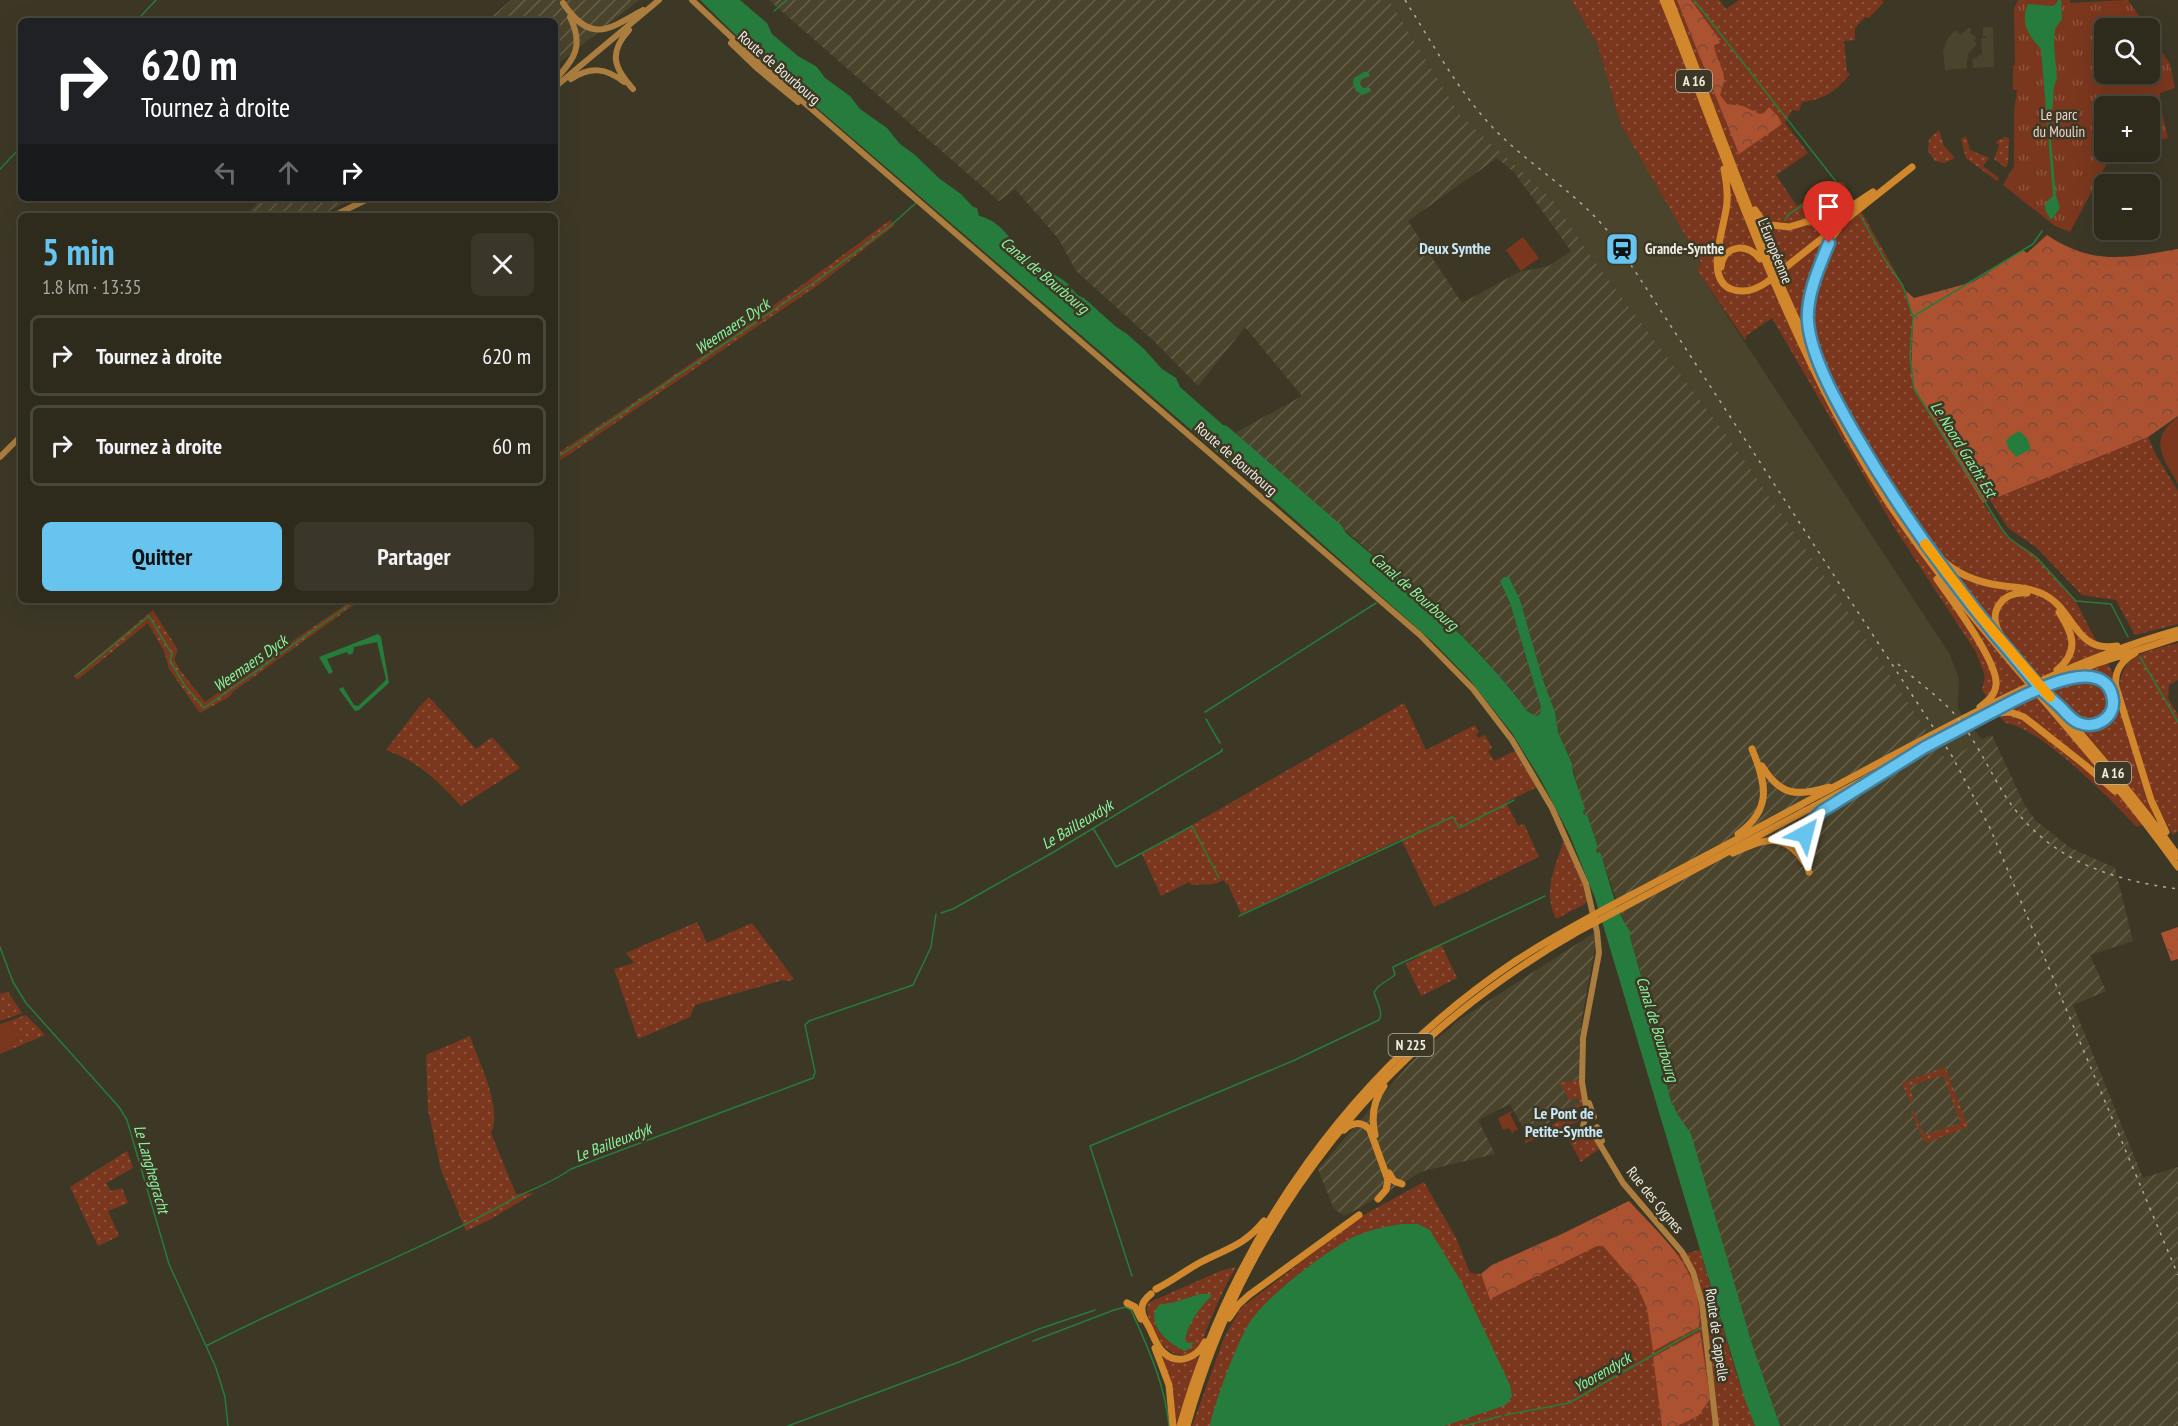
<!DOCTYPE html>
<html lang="fr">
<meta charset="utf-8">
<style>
body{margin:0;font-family:"PT Sans Narrow",sans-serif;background:#3a3629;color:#f1f3f6;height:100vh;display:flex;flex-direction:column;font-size:22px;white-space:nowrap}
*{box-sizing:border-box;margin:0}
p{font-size:20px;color:#a7a7a3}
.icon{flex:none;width:33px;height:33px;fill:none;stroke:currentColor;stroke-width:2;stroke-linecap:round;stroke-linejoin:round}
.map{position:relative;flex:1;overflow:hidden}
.drawer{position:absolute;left:18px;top:213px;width:540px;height:390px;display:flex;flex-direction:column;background:#2e2a1c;border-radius:9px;box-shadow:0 6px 24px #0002,0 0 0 2px #49463b}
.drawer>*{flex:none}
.hud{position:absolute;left:18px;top:18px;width:540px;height:183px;border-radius:9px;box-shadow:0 6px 24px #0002,0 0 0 2px #49463b;background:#202124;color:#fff;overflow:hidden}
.buttons{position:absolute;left:2094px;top:18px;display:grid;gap:12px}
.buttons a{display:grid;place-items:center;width:66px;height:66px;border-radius:9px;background:#2e2a1c;box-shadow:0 6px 24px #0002,0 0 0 2px #49463b;font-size:30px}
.pin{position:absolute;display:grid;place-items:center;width:51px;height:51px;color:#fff;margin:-62px -26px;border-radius:50% 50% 50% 0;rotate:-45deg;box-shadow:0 0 6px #0007}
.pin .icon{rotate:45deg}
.me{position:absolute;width:66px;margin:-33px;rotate:38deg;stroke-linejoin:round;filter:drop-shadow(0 0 4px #0008)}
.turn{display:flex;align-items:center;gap:21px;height:126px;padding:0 24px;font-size:27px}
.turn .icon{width:78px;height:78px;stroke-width:2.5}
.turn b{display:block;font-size:42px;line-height:51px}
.lanes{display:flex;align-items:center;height:57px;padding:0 24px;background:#0003;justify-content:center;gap:30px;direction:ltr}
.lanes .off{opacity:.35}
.round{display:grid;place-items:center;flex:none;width:63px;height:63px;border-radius:9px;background:#3a3629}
.headline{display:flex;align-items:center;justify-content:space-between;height:102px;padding:0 24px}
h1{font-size:36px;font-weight:600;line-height:45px;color:#66c4ef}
.button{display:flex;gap:12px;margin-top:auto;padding:12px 24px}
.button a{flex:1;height:69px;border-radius:9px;background:#66c4ef;color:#111;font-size:24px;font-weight:600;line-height:69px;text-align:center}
.button a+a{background:#3a3629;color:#f1f3f6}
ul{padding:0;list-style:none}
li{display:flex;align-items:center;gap:18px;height:81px;margin:0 12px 9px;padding:0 12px;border:3px solid #49463b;border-radius:9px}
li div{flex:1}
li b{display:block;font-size:22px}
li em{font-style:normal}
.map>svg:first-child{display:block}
</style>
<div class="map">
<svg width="2178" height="1426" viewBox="0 0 2178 1426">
<defs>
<pattern id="industrial-furrows" width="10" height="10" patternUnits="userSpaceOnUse" patternTransform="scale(1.5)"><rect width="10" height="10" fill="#4b442c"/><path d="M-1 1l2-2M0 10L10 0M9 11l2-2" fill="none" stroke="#655f4a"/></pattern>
<pattern id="grass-dots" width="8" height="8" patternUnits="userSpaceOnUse" patternTransform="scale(1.5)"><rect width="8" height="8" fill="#7a371e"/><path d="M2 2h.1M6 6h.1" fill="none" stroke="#8d543e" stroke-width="1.8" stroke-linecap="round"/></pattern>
<pattern id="forest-crowns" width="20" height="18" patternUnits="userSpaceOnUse" patternTransform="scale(1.5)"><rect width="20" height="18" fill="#ad5231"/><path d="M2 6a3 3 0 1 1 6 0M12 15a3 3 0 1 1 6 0" fill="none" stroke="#7a4c3a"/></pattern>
<pattern id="park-tufts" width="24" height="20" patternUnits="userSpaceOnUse" patternTransform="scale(1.5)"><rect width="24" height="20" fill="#7a371e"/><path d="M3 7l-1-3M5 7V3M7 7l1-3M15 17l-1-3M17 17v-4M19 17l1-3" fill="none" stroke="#8d543e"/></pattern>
</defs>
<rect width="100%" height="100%" fill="#3d3826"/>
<!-- built -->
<path fill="#4b442c" d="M1389 0H1571L1597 43 1621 125 1702 264 1699 273 1949 653 1959 678 1958 708 1964 719 1982 739 1948 762 1827 580 1731 441 1592 258 1553 200 1460 115Z
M1969 27 1972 30 1970 33 1977 38 1974 41 1977 44 1967 55 1969 57 1967 59V68L1945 70 1943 51 1947 40 1955 30 1961 35Z
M1983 27H1993L1994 67 1973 68 1972 60 1982 54 1981 38H1986V36H1983Z"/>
<!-- industrial -->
<path fill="url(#industrial-furrows)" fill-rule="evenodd" d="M511 0H639L555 66V21H487Z
M769 0H1389L1460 115 1553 200 1592 258 1731 441 1827 580 1947 761 1982 739 1992 735 2024 804 2036 821 2069 847 2115 868 2133 941 2090 955 2106 991 2073 1005 2143 1178 2178 1167V1426H1780L1752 1344 1691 1139 1676 1112 1674 1106H1672L1667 1086 1662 1049 1630 936 1631 931 1626 927 1622 916 1600 853H1598L1596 848 1598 846 1587 814 1584 815 1572 764 1558 732 1555 712 1543 680 1520 600 1509 577H1504L1500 581 1510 603 1541 707 1540 714 1536 716 1530 714 1484 658 1447 620 1235 433 1302 396 1245 327 1198 386 1155 342 1076 271 1058 238 1015 189 999 201ZM1497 158 1514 172 1571 251 1549 266 1519 272 1462 303 1408 221Z
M263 198H355L319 216H244Z
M1594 933 1595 948 1582 1017 1579 1050 1583 1105 1527 1134 1510 1104 1478 1120 1495 1154 1423 1171 1345 1216 1334 1209 1318 1169 1412 1061 1459 1020Z"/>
<!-- grass -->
<path fill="url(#grass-dots)" d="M1571 0H1719L1726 9 1739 0H1881L1884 2 1869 18 1865 17 1855 28V40L1844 41 1847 72 1850 74C1835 92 1825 99 1802 102L1799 111 1792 110 1785 123 1808 153 1776 175 1797 206 1832 183 1843 182 1865 218 1906 291 1913 318 1911 377 1915 391 1983 503 2007 537 2034 554 2076 602 2120 687C2120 653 2150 651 2178 643V680L2169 685 2168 698 2178 715V831L2173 835 2162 815 2137 827C2111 800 2041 727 2005 723L1982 690 1985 676 1976 652 1892 524 1772 318 1747 335 1745 340 1699 273 1697 267 1702 264 1621 125 1597 43Z
M1939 130 1944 146 1955 158 1944 163 1935 161 1928 151 1929 139Z
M1966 136 1970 150 1989 158 1983 166 1999 178 1997 181 1966 158 1961 139Z
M2005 137 2009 138 2008 163 2006 168 1994 159 1999 145 1996 143 1997 141Z
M890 220 895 225 821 283 555 464V455C669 380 781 302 890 220Z
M2148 437 2156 455 2178 491V624L2135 635 2116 600 2082 595 2036 547 2008 528 1990 500Z
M352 600H361L234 691 229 697 200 713 169 669 164 651 148 623 77 680 74 676 153 610 178 650 174 659 180 670 205 702Z
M429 697 476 749 492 737 520 768 461 806C439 782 418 761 386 750L419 707Z
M1404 703 1426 750 1475 725 1479 732 1476 734 1478 738 1485 735 1492 748 1488 751 1494 761 1515 751 1537 787 1506 802 1518 826 1524 824 1539 857 1434 907 1401 839 1241 914 1228 884H1226L1224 880 1214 884 1192 885 1189 882 1161 896 1142 854Z
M1565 842 1584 885 1588 899 1585 904 1556 919C1543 890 1554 871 1563 843Z
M697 922 707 943 752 923 794 979 789 981 783 980 695 1005 690 1017 638 1039 614 969 634 963 626 953Z
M1441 944 1457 978 1421 996 1406 964 1420 956 1419 953Z
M8 992 22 1013 0 1021V994Z
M26 1015 45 1035 0 1054V1051L19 1042 9 1021Z
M470 1036C478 1062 503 1106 491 1133L513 1187 516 1194 534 1193 491 1219 466 1231 441 1170 428 1109 426 1055Z
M1945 1067 1968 1127 1928 1142 1923 1140 1911 1111 1913 1110 1924 1135 1961 1123 1943 1075 1909 1086 1914 1101 1910 1102 1902 1083Z
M1580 1080 1583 1105 1564 1115 1563 1113 1580 1103 1578 1097 1570 1101 1562 1086 1557 1083Z
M1583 1108V1113L1578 1122 1525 1143V1139Z
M1577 1131 1594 1138 1599 1149 1581 1162 1566 1135Z
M127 1151 133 1168 106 1183 111 1191 122 1188 128 1203 108 1211 119 1236 98 1246 70 1187Z
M1424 1182 1456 1238 1470 1273 1481 1274 1492 1265 1562 1234 1629 1201 1679 1255 1700 1250 1737 1376 1755 1426H1192L1224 1338 1241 1308 1362 1216Z
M1236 1267C1226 1284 1218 1302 1210 1321 1206 1329 1204 1340 1199 1347 1188 1361 1168 1355 1160 1341 1154 1330 1144 1316 1148 1303L1220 1271Z
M1161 1354 1191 1360 1199 1356 1176 1425 1173 1387Z"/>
<!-- forest -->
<path fill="url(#forest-crowns)" d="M1677 0H1691L1717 36 1720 43 1714 45C1715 57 1725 70 1724 80 1724 85 1721 90 1720 95L1727 104 1743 106 1760 114 1764 113 1769 107 1778 116 1782 124 1739 154Z
M2047 235C2093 266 2126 258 2178 249V416L2148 437 1983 503 1915 391 1911 377 1913 318 1906 291 1914 298 1973 282 2023 250 2027 253Z
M2178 927V959L2171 961 2161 933Z
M1629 1201C1659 1234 1694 1262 1699 1308 1699 1315 1700 1320 1699 1327L1653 1351 1647 1308 1637 1285 1603 1246H1597L1490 1299 1481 1274 1492 1265 1562 1234Z
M1700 1332 1710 1399 1698 1416 1677 1426H1662L1653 1357Z"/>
<!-- park -->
<path fill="url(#park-tufts)" d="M2018 0H2070V3L2128 0 2147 28H2104V74H2150V33L2170 64 2175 88 2160 93V105L2168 138 2150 142V106H2104V152H2113L2070 232 2055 226 2003 185 2014 166V112L2017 90H2013V66L2015 65 2014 9Z"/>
<!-- garden -->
<path fill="#7a371e" d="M1523 237 1539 258 1521 271 1506 250Z
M2178 417V484C2163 457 2147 440 2178 417Z
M9 1021 19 1043 0 1051V1024Z
M1514 1110 1510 1114 1518 1130 1514 1131 1513 1134 1509 1128 1503 1130 1498 1118Z"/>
<!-- water -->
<path fill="#267c3c" d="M700 0H740L767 23 772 34 798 56 817 67 825 78 850 96 860 109 887 128 900 144 915 155 940 179 961 194 973 207 977 208 979 216C1004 221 1012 246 1031 261 1042 269 1056 274 1067 283 1073 289 1076 296 1084 298L1115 326 1127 334 1144 349 1162 369 1176 378 1180 387 1223 425 1227 426 1341 525 1346 533C1412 588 1477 643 1528 712L1536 716 1540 714 1541 707 1510 603 1500 581 1504 577H1509L1520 600 1543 680 1555 712 1558 732 1572 764 1573 773 1585 809 1583 811 1584 815 1587 814 1598 847 1596 848 1597 853 1600 852C1608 875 1616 915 1631 932L1630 937 1649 1004 1653 1008 1651 1012 1662 1049 1667 1086 1672 1105H1674L1676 1112 1691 1134 1752 1344 1780 1426H1755L1745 1400 1595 898 1570 836 1541 780 1512 733 1469 679 1435 644 1283 509 758 57Z
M2058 0H2061L2062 19 2055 29 2054 44 2057 79C2050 91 2057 104 2049 116L2056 196 2060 208 2052 219H2050L2045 209 2046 202 2053 196 2041 49C2028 35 2020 23 2028 4L2052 6 2056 4Z
M1364 72H1368L1370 76 1361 79 1360 84 1363 88H1370L1371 91 1363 95 1356 91 1353 83 1354 78Z
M2019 431 2027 438 2031 449 2016 457 2008 448 2006 441 2009 437Z
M378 634 381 637 389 683 359 710 355 711 339 689 343 687 354 705 358 706 384 682 386 679 377 642 354 647 353 653 349 655 347 652 327 659 333 672 329 674 319 657Z
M1401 1224H1418L1430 1230 1434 1237 1462 1283 1510 1385 1512 1396 1506 1405 1444 1426H1210C1214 1404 1239 1336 1252 1319 1271 1293 1320 1256 1348 1240 1363 1231 1384 1227 1401 1224Z
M1200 1294H1210L1212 1296C1200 1306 1187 1326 1185 1341L1187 1343 1194 1342 1189 1349 1185 1351C1170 1345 1143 1323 1159 1305L1175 1302Z"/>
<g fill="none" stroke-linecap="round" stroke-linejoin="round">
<!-- stream -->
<path stroke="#267c3c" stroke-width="1.5" d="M1694 0 1852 202
M774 11 787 0
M144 21 141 16 156 0
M0 169 21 147
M1860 215 1885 260 1903 286 1913 317 1910 355 1914 389 2002 529 2009 538 2038 559 2076 601 2111 604 2128 637
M1785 220 1789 214 1838 183
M1914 316 2033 244 2042 231
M555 459 818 280 889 227 916 203
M2140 657 2178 722
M78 674 149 616 172 654 170 661 185 686 204 708 356 600
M1205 712 1376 603
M1206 719 1220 743
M1093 828 1116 867 1192 826 1219 878
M941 913 953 909 1052 853 1222 751V749
M1239 916 1450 818 1453 817 1459 828 1514 800
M0 947 13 982 26 1003 119 1107 127 1120 169 1264 216 1368 225 1397 228 1426
M1132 1276 1090 1146 1295 1060 1379 1020C1384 1012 1376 1001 1374 992L1379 986 1395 975 1393 967 1545 896
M1707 1324 1720 1318
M1033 1341 1114 1310 1126 1307 1131 1310C1148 1348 1165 1384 1169 1426
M206 1346C306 1294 412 1255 511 1200 531 1189 552 1183 571 1169L813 1078 815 1072 805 1025 809 1021 913 985 931 947 936 914
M1505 1415 1569 1403 1702 1327
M788 1426 959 1362 1039 1329 1095 1310
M1464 1426 1501 1416"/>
<!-- major -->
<path stroke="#ab7d3f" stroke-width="6" d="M692 0 762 66 1420 635 1473 689 1512 740 1552 808 1586 884 1597 932 1599 953 1583 1038 1582 1082 1587 1112 1583 1126 1595 1136 1623 1183 1682 1252 1693 1272 1702 1303 1716 1426
M563 3C590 43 607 31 643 10
M629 30C608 53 614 68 633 89
M731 43 758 69 798 102
M571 79C591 66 606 68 624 82
M555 80C575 58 584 46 570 17
M555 87 659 0
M333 216 370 198
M0 457 21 436
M1589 1103 1594 1117
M1597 1127 1602 1141"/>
<!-- highway -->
<path stroke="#d1882d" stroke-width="7" d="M1663 0C1731 169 1786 344 1886 499 1972 631 2087 739 2178 867
M1670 0C1710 103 1747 210 1792 310 1825 382 1863 451 1907 517 1987 638 2094 738 2178 856
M1724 169C1726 180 1728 190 1727 202 1726 224 1703 278 1731 289 1744 294 1757 289 1767 282L1912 167
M1755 210 1761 219 1770 225 1789 227 1846 210 1873 192
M1721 267C1723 245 1748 242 1760 259
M1813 346C1803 311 1816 257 1838 229
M1938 556C1956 575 1978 583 2004 586 2019 588 2032 588 2045 595 2075 611 2075 653 2117 646
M1937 579C1951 599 1999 663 1996 685 1995 695 1988 701 1980 707
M2000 634C1987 612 2002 591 2027 593
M2135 653C2121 661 2114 671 2116 687L2151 800 2166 832
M2057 670C2080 651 2073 634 2059 612
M2066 679C2091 674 2125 684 2109 716 2096 729 2081 727 2069 716
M1995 713 2010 712 2024 717 2085 765 2115 791
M1762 766C1781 797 1797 796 1829 787
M1738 834C1773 809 1766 783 1752 749
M1733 853C1761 840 1784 830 1804 862
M1809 872C1806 861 1801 848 1805 835 1812 808 1862 787 1885 773
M1344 1130C1352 1122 1362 1121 1370 1130L1388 1180 1386 1190 1378 1199
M1375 1135C1371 1117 1373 1101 1384 1086
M1389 1173 1394 1181 1402 1184
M1156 1289C1172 1281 1186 1270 1201 1262 1226 1249 1245 1245 1264 1221
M1151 1294C1146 1298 1141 1303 1142 1310 1142 1316 1146 1322 1149 1327 1153 1335 1156 1345 1163 1352 1177 1366 1197 1358 1205 1342
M1127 1303 1135 1307 1141 1319
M1229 1318 1238 1305 1249 1295 1359 1215
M1155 1348 1169 1385 1173 1426
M1180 1426C1234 1236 1353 1070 1517 960 1560 932 1605 909 1650 885 1706 856 1760 827 1815 797 1933 735 2049 666 2178 630
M1187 1426C1246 1213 1386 1041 1577 932L2022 696 2095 664 2178 637"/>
<!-- rail -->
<path stroke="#afab9e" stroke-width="1.5" stroke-dasharray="3 6" stroke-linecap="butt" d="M1405 0C1433 44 1459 93 1496 131 1534 169 1581 195 1614 239L1952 756 1990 828 2178 1275
M1898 664C1917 682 1939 696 1956 716 1975 739 1988 768 2004 794 2045 858 2106 879 2178 889"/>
</g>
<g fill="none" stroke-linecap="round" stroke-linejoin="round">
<!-- route casing -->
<g stroke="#427f9b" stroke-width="15">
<path id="route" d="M1805 834 1813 820 1822 811 1925 747 2011 702C2033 691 2107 652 2113 700 2115 718 2095 730 2079 723 2073 721 2069 716 2065 712 2059 705 2052 700 2045 693 2029 676 2014 656 1998 638 1945 574 1897 506 1855 434 1837 403 1811 357 1808 322 1806 296 1819 267 1829 243"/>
</g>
<!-- route -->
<use href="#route" stroke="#66c4ef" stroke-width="10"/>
<!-- slow -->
<path stroke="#f59e0b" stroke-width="10" d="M1925 544 1982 618 2050 697"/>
</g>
<!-- icons -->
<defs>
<g id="station-square" transform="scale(1.725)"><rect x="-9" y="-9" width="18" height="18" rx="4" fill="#66c4ef" stroke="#3d3826"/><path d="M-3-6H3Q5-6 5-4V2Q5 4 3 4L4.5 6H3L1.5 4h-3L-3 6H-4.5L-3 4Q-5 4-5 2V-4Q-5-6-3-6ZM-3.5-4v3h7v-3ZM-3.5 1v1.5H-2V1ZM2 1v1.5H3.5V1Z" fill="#111"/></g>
</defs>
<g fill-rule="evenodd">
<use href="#station-square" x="1622" y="249"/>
</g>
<g text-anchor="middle" stroke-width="5" stroke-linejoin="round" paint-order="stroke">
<!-- shield labels -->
<g fill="#3d3826" stroke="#b9b5a8" stroke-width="1.5">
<rect x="1676" y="70" width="36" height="22" rx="4.5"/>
<rect x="2095" y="762" width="36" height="22" rx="4.5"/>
<rect x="1388.5" y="1034" width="45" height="22" rx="4.5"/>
</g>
<g font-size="14" font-weight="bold" fill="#eeebe0">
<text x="1694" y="86">A 16</text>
<text x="2113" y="778">A 16</text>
<text x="1411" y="1050">N 225</text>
</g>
<!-- street labels -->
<g font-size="15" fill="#eeebe0" stroke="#3d3826">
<text transform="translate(779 68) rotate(41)" y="5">Route de Bourbourg</text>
<text transform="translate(1775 251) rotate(68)" y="5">L'Européenne</text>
<text transform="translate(1236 459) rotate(41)" y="5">Route de Bourbourg</text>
<text transform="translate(1655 1200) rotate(51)" y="5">Rue des Cygnes</text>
<text transform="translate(1717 1335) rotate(82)" y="5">Route de Cappelle</text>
</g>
<!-- park labels -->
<g font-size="15" fill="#efd5cc" stroke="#3d3826">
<text x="2059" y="120">Le parc<tspan x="2059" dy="17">du Moulin</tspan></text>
</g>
<!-- poi labels -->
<g font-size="15" font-weight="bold" fill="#eeebe0" stroke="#3d3826" text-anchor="start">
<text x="1645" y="254">Grande-Synthe</text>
</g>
<!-- neighbourhood labels -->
<g font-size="16" font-weight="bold" fill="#c9e9f9" stroke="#3d3826">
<text x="1455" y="254">Deux Synthe</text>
<text x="1564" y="1119">Le Pont de<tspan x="1564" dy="18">Petite-Synthe</tspan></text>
</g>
<!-- water labels -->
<g font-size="16" font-style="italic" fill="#8af69e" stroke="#3d3826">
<text transform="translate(1045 275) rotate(40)" y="6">Canal de Bourbourg</text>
<text transform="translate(732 326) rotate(-34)" y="6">Weemaers Dyck</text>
<text transform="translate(1964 449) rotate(58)" y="6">Le Noord Gracht Est</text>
<text transform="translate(1415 591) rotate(41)" y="6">Canal de Bourbourg</text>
<text transform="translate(250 663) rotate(-35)" y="6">Weemaers Dyck</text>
<text transform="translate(1077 824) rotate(-31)" y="6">Le Bailleuxdyk</text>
<text transform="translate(1658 1029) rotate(73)" y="6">Canal de Bourbourg</text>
<text transform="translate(613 1142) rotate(-21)" y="6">Le Bailleuxdyk</text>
<text transform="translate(152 1169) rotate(74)" y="6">Le Langhegracht</text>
<text transform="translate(1602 1372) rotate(-30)" y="6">Yoorendyck</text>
</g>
</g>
</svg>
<div class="buttons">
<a><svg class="icon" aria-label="search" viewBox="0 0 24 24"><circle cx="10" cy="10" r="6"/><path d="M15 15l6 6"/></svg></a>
<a>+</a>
<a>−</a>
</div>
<div class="pin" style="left:1829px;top:243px;background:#d93025"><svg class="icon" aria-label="arrive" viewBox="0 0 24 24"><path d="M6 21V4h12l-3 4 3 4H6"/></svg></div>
<svg class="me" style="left:1805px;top:834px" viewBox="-20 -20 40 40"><path d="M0-17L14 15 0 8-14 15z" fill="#66c4ef" stroke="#fff" stroke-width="4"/></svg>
<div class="hud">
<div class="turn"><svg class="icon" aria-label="right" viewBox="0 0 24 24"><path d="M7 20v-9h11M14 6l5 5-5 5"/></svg><div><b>620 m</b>Tournez à droite</div></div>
<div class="lanes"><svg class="icon off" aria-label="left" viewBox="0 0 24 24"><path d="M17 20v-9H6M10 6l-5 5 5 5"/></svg><svg class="icon off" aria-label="ahead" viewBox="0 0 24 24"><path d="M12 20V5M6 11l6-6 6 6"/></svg><svg class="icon" aria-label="right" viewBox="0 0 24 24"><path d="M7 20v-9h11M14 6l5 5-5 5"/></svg></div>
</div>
<section class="drawer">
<div class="headline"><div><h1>5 min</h1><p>1.8 km · 13:35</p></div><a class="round"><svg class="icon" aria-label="close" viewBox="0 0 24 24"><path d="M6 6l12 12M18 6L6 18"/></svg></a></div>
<ul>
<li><svg class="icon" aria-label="right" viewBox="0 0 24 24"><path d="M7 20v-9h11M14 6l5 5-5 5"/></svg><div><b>Tournez à droite</b></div><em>620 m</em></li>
<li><svg class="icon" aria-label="right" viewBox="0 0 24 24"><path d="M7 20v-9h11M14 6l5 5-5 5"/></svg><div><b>Tournez à droite</b></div><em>60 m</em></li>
</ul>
<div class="button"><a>Quitter</a><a>Partager</a></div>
</section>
</div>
